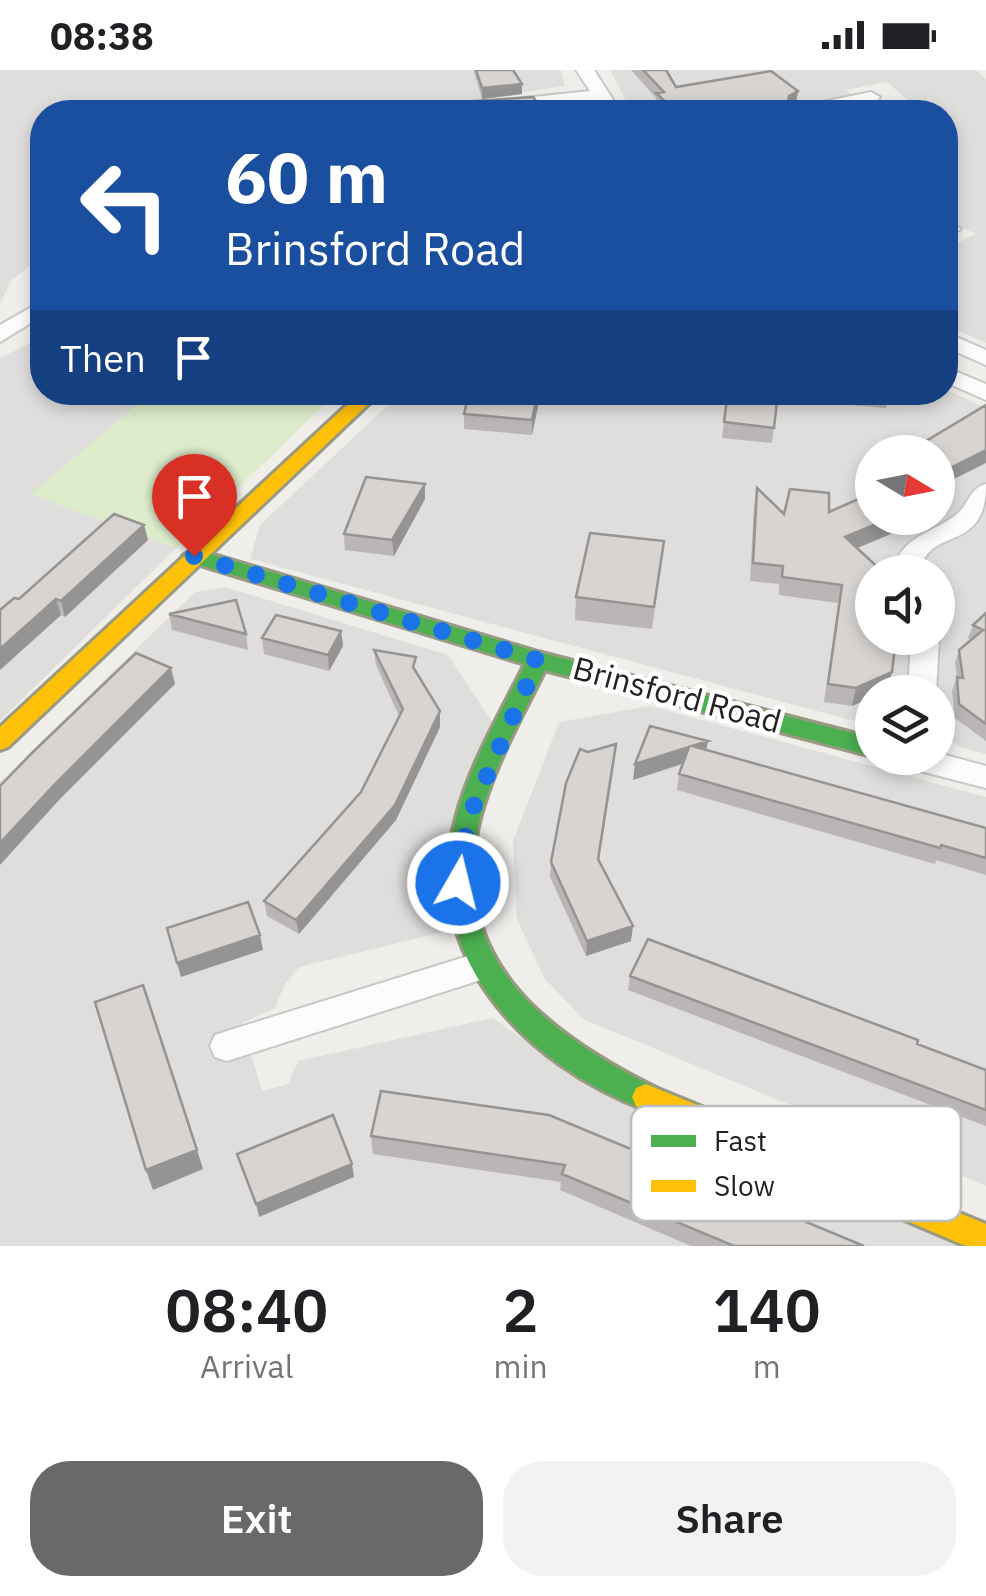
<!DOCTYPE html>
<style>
body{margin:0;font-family:"IBM Plex Sans",sans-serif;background:#f2f2f2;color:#202124;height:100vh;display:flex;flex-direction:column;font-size:38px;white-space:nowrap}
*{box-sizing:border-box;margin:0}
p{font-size:32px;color:#757577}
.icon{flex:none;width:55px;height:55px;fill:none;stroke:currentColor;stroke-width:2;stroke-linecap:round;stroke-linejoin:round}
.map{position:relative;height:1176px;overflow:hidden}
.sheet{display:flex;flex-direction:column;background:#fff;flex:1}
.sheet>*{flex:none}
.top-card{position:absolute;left:30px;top:30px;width:928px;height:305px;border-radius:40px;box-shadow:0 5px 15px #0003;background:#1a4fa0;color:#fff;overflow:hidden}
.needle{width:65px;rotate:100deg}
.fabs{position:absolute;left:855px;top:365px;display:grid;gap:20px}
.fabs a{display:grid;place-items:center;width:100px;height:100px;border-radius:50%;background:#fff;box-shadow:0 5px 15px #0003;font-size:50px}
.pin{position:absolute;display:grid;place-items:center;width:85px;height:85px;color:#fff;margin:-102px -42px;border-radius:50% 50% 50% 0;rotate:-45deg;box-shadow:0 0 10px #0007}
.pin .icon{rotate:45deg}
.me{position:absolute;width:110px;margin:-55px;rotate:8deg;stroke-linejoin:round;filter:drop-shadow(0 0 8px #0008)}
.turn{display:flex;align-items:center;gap:35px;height:210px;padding:0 30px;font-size:45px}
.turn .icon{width:130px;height:130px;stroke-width:2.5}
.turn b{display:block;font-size:70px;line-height:85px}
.then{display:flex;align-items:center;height:95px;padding:0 30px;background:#0003;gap:20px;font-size:38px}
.eta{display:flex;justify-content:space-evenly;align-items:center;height:170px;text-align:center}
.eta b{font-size:60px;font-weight:600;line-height:70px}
.cta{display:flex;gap:20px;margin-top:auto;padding:20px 30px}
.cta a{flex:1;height:115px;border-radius:40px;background:#6a6968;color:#fff;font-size:40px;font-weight:600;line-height:115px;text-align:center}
.cta a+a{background:#f2f2f2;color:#202124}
.status{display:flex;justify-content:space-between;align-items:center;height:70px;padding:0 50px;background:#fff;direction:ltr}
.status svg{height:28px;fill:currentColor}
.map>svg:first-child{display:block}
</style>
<div class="status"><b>08:38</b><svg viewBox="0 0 49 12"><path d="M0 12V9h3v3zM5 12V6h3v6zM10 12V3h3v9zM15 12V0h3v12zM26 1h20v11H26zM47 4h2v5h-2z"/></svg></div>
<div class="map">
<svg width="986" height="1176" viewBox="0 0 986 1176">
<rect width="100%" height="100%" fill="#f0eeeb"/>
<!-- residential -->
<path fill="#dfdedc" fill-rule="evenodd" d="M0 0H561L565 16 392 42H42V185L11 211 0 234Z
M610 0H976L986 9V273L945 255V179L976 164 945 149V42H842L868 37 876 42 913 35 887 12 846 20 852 26 759 42H632Z
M42 267V322L151 323 32 424 176 478 0 651V288Z
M945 319 986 338V684L960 677 944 666 945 636 938 633V622H872V652L862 653 250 489 260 455 401 323 945 322ZM872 382H938V448H872ZM872 502H938V568H872Z
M225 517 448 585 495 656 451 860 299 897 284 916 275 938 242 953 262 1021 288 1014 298 991 493 948 581 1011 958 1176H0V712L195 522Z
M650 636 986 727V1116L583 949 545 909 517 850 513 771 559 652Z"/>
<!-- grass -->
<path fill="#ddeccb" d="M151 323H286L324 335 176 478 31 424Z"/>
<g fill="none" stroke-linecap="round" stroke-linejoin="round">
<!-- street casing -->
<g stroke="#c9c8c7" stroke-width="4">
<path id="street" d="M576 0H594L621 42H603L596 31 484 42H430L439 37 590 21Z
M871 22 880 27 877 31 822 42H789L798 37Z
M951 153 961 159 945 168V155Z
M42 231V246L0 272V255Z
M945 262 986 280V295L945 277Z
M945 297 986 314V330L945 312Z
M986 414C986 486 928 454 920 502H894C899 465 934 464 958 443 969 433 970 418 986 414Z
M938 566 939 568 936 622H908L911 568Z
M938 683 986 696V718L901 696 896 688H938Z
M481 882 493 886 497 896 493 906 227 991 215 987 210 976 215 965 227 961Z"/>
</g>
<!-- fast casing -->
<g stroke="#999a82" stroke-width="6">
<path id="fast" d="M194 479 538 582 872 668V686L545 600C521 648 494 696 480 748 445 887 545 963 656 1018L660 1027 656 1036 646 1040C525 994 418 886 456 748 470 694 500 644 525 594L187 491 183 486Z"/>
</g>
<!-- slow casing -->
<g stroke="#999a82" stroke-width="6">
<path id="slow" d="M361 322H381L8 677 0 680V657Z
M646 1014 986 1154V1176H966L636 1036 632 1027 636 1018Z"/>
</g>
<!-- street -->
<use href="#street" fill="#fdfcfc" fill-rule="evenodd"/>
<!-- fast -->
<use href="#fast" fill="#4caf50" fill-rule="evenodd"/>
<!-- slow -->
<use href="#slow" fill="#ffc107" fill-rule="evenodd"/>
</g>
<!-- wall -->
<path fill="#b9b6b5" d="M474 0H513L522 14V24L482 29 475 5Z
M631 0H666L676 17 798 21 796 32 825 42H662L655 36 656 28Z
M541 322 532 365 464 359V344Z
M728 322H890L886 338 777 329 772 373 722 368Z
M986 335 944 414 938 410V382H914L916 377Z
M425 414V429L394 486 345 480 344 464Z
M757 418 784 444 829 442 914 454 857 478 892 602 887 620 882 622H872V627L852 636 824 632 838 533 779 525V514L750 511 754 436Z
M144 455 148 470 65 547 61 545 0 600V540Z
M664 471 652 559 575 550 576 527Z
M986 543V671L955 648 952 621 957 607 955 593 959 580 971 570 968 568 973 555Z
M169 544 246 564 248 580 172 560Z
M341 561 343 576 329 601 264 584 262 568Z
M374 580 417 603 440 657 396 750 299 864 267 846 264 831 361 722 399 646 376 595Z
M706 680 986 758V805L936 790 935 794 677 720 679 704 683 694 633 710Z
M588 682 615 689 599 791 631 871 586 886 550 807 551 792Z
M630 906 917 974 986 1000V1056L628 920Z
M381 1021 864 1176H691L560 1120 561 1112 373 1084 371 1066Z"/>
<!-- shaded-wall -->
<path fill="#969493" d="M522 14V24L482 29V18Z
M798 21 796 34 787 39 789 26Z
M538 322H541L532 365V350Z
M986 380V393L944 414 948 399Z
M425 414V429L394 486 392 470Z
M891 448H916L914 454 841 485 845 467Z
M144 455 148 470 65 547 61 531Z
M56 529 61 545 0 600V579Z
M341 561 343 576 329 601 328 585Z
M171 598 175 614 59 730 0 795V773L54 715Z
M892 602 887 620 882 622H872V627L852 636 856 618Z
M440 641V657L396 750 299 864 296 850Z
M708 671 705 687 692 676Z
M689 677 687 692 633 710 635 694Z
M633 856 631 871 586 886 587 871Z
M260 865 263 880 181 907 177 893Z
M197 1080 203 1099 153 1120 146 1100Z
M352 1094 354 1107 259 1147 256 1134Z"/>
<!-- building -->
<path fill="#d7d4d2" stroke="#969493" stroke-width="2.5" d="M476 0H513L522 14 482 18Z
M643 0H666L676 17 771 1 798 21 789 26 788 32 813 33 825 42H676L656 23 664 22Z
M533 27 536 31V42H434L461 32Z
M469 322H538L532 350 464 344Z
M728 322H778L774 358 724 352Z
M986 335V380L948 399 938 391V382H924L916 377Z
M366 407 425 414 392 470 344 464Z
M757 418 784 444 790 419 829 423V442L872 423V448H891L845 467 883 502H872V568H896L892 602 856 618 828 614 842 515 782 507 783 496 753 493Z
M114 444 144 455 61 531 56 529 0 579V540L14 528 19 529Z
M590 463 664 471 654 537 576 527Z
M236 530 246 564 169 544Z
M986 543V654L959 634 957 607 963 608 959 580 983 560 973 555Z
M276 545 341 561 328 585 262 568Z
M374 580 416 587 413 597 440 641 395 735 296 850 264 831 361 722 403 639Z
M136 583 171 598 54 715 0 773V716L33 682Z
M650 656 708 671 692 676 986 758V788L941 775 940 778 679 704 689 677 635 694Z
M616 674 598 789 633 856 587 871 551 792 566 713 580 679 588 682Z
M248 832 260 865 177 893 167 858Z
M648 869 918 970 917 974 986 1000V1040L630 906Z
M143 915 197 1080 146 1100 95 932Z
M381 1021 549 1045 864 1176H734L562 1104 565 1095 371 1066Z
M333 1045 352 1094 256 1134 237 1084Z"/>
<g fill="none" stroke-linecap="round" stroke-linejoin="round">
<!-- route -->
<path stroke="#1a73e8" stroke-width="18" stroke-dasharray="0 32.4" d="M194 486 538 590 468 749 458 813"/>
</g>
<g text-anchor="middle" stroke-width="9" stroke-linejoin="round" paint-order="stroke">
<!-- street labels -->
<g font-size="32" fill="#222" stroke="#fff">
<text transform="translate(677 625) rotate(15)" y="11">Brinsford Road</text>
</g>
</g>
<!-- legend -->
<rect x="631" y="1036" width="330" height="115" rx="15" fill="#fff" stroke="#bdbdbd" stroke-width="2.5"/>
<rect x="651" y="1065" width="45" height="12" fill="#4caf50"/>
<rect x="651" y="1110" width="45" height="12" fill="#ffc107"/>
<g font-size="28" fill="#222">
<text x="714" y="1081">Fast</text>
<text x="714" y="1126">Slow</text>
</g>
</svg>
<div class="fabs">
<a><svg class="needle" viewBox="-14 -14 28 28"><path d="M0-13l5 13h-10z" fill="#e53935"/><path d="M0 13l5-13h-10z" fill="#757577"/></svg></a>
<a><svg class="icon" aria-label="sound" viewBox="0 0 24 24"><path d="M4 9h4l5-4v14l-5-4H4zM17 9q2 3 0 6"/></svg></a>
<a><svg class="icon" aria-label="layers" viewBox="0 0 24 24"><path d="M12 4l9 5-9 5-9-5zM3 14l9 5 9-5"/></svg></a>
</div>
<div class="pin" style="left:194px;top:486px;background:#d93025"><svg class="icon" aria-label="arrive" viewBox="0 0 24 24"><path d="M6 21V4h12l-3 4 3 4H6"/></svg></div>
<svg class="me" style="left:458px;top:813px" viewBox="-20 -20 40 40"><circle r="17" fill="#1a73e8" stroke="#fff" stroke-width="3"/><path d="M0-11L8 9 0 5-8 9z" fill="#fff"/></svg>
<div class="top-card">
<div class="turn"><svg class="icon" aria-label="left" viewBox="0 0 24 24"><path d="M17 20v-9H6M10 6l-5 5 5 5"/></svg><div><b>60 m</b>Brinsford Road</div></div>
<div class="then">Then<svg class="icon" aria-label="arrive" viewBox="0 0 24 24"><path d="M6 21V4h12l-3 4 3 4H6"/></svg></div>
</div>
</div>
<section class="sheet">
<div class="eta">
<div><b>08:40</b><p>Arrival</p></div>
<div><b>2</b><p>min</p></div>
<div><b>140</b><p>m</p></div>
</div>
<div class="cta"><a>Exit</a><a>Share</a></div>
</section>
